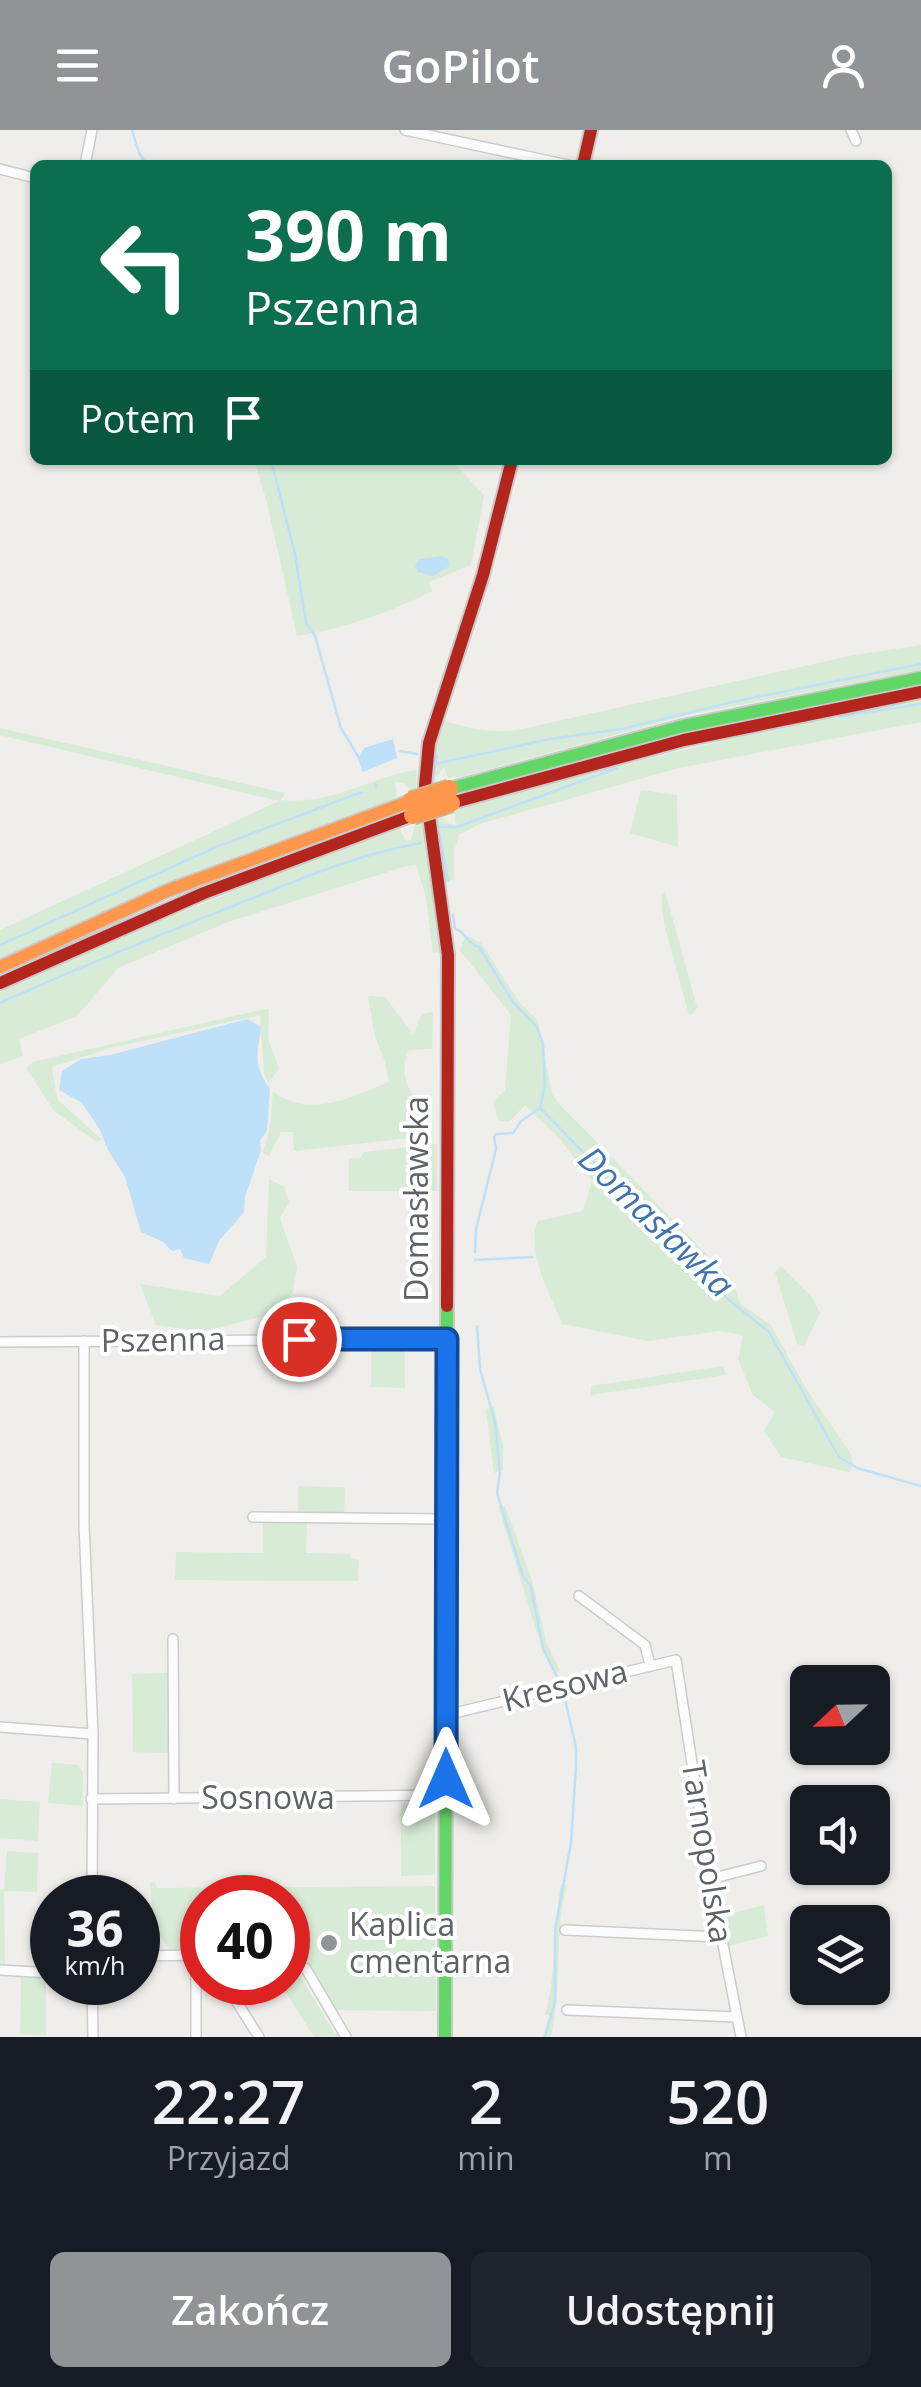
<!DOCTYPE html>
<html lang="pl">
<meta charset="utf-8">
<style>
body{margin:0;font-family:"Open Sans",sans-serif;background:#20242c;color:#f1f3f6;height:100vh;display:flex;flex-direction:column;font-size:38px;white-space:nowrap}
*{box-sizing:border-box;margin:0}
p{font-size:32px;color:#9ea1a6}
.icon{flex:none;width:55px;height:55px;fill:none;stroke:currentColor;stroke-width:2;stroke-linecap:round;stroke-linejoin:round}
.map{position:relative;height:1907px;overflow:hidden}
.side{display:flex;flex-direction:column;background:#171b24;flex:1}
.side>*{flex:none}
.hud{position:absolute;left:30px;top:30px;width:862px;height:305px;border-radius:15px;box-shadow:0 2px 8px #0004;background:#0b6e4f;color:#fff;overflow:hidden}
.needle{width:65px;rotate:248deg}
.controls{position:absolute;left:790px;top:1535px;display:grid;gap:20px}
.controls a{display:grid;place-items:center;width:100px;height:100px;border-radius:15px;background:#171b24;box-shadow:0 2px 8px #0004;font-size:50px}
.speed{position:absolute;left:30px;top:1745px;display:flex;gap:20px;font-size:50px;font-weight:700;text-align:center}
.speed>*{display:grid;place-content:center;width:130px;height:130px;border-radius:50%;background:#171b24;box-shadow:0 2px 8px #0004;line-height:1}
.speed small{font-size:25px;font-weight:400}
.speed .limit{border:15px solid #d22;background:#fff;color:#111}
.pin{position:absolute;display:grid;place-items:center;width:85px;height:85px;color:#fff;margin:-42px;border:5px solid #fff;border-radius:50%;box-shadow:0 2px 10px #0007}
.me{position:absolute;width:110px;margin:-55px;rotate:0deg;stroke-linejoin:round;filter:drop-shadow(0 0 8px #0008)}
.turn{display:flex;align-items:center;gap:35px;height:210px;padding:0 50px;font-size:45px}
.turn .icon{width:130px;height:130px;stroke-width:2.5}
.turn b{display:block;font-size:70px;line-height:85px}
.then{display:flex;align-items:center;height:95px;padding:0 50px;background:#0003;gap:20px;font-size:38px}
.eta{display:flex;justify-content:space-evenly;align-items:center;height:170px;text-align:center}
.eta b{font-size:60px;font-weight:600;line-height:70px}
.primary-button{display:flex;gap:20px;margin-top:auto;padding:20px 50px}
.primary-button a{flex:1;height:115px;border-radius:15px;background:#919496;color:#fff;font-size:40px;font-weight:600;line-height:115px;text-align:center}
.primary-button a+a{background:#20242c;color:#f1f3f6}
header{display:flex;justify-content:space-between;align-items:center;height:130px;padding:0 50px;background:#919496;color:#fff;font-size:45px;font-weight:600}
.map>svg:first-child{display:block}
</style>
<header><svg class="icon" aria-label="menu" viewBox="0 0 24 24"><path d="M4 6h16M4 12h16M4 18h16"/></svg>GoPilot<svg class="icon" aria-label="person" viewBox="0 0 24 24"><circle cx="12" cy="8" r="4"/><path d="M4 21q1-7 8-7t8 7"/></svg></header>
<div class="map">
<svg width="921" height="1907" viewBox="0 0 921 1907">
<rect width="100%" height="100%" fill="#efeeea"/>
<!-- green -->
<path fill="#d8ebd6" d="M254 330H451L484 365 471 435 429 452 432 461C389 483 345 498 297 506L267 373Z
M921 515V540L688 585 460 647 448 648 444 637 435 648 441 686 447 693 456 695 454 682 464 677C615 635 766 597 921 571V592L679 638 479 694 459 705 454 721V750L443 753 428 652 432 622 442 590C468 599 491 603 518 600L849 526Z
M0 598 285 663 281 670C332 675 366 649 414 640L417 641 416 659 411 661 404 653 395 652 397 666 388 671 199 740 0 828V800L279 671 0 605Z
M641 660 677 665 678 717 630 703Z
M424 692 436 754 440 822 433 823 426 767 416 735 407 736 228 792 118 838 77 886 19 909 23 926 0 934V862C131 800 265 747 400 699L406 711 411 710 415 694Z
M665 761 697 877 693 884 689 885 664 794 661 764Z
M466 805 481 813 519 872 538 891 552 964 561 976 733 1151 740 1174 771 1195 805 1257 851 1324 853 1334 849 1342 781 1327 764 1301 775 1282 753 1265 738 1229 743 1205 719 1201 648 1211 562 1194C551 1165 525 1121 538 1091L583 1081 592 1051 560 1009 525 975 509 992 498 990 493 972 505 960 511 885 460 820Z
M368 866 385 867 413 904 422 884 433 882 432 919 409 920C392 956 428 974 428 1006L294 1021 293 1002H281L269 1026 263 1023 270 996 273 962C312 989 350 967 389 952L385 931 375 907Z
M269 878 268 908 279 939 268 953 264 943 260 885 111 918 52 937 57 969 101 1009 97 1012 54 981 26 938 33 932Z
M437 1014V1061H349V1029L360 1028 364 1022Z
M269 1049 284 1057 289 1072 280 1088 297 1137 293 1162 269 1185 203 1202 156 1195 140 1154 220 1166 266 1127Z
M781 1136 812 1167 820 1183 804 1216 797 1214 775 1142Z
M371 1215 405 1216V1258L371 1257Z
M723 1236 726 1245 591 1265V1256Z
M494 1277 503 1316V1340L494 1343 486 1279Z
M298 1356 345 1357 344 1385 298 1384Z
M498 1376H505L532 1450 546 1511 560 1541 554 1543 542 1519Z
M263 1392 307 1393 306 1423 350 1424 351 1429 359 1430 358 1451 175 1450 176 1422 263 1423Z
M168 1543V1623L133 1622 132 1544Z
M52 1633 78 1635 83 1642V1676L48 1673Z
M0 1669 40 1672 38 1711 0 1708Z
M435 1672V1745L401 1746V1673Z
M7 1721 38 1723 37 1762 4 1761 5 1836 0 1835V1760L4 1759Z
M150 1752 155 1753 157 1758 435 1756 436 1881 335 1880 305 1835V1828L288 1824V1768H202V1822H171L154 1797Z
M561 1754 567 1755C553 1806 563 1857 551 1907H543L549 1885H545C557 1844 553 1797 561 1754Z
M764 1775 768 1806 727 1816 723 1786Z
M288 1834 297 1840 334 1903H341L343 1907H314L280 1853 288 1852Z
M21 1847 46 1848V1906L20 1904Z"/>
<!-- water -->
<path fill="#bfe0f9" d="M441 426 448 429 449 436 433 446 418 442 415 436 419 429Z
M393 609 397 628 363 642 358 630 364 618Z
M247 889 262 897C256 921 254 938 270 959L267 1000 260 1011 261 1020 245 1067 244 1082 219 1111 209 1134 184 1128 180 1119 172 1121 163 1112 141 1102 125 1047 108 1020 100 1000 82 973 59 960 62 941 81 929 110 925Z"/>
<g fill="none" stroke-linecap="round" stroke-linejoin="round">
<!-- stream -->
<path stroke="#bfe0f9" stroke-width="2.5" d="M132 0 139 23 147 35
M271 330 295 424 306 493 315 506 341 598 359 628
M839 587 921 574
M400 621 417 624
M435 634 550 609 622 599 732 572 921 534
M433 650 437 626
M375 654 376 657
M436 683 448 751
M439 697H457L617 638
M453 785 455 799C466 802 467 814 479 817L513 872 536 896 543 913 545 955 540 978 730 1171 769 1202 839 1327 857 1338 921 1356
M0 815 216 717 362 662
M0 873C76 838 155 807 233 776 293 752 357 724 421 713
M475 1122 476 1099 496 1019 494 1007 496 1004 513 1003 521 991 540 978
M475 1130 532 1127
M477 1196 480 1239 495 1292 500 1342 497 1363 523 1446 531 1457 543 1519 559 1551
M545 1907 555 1872V1800L571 1713 576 1635V1617L563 1561"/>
<!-- street casing -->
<g stroke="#cbcccc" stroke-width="12">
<path id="street" d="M405 0 568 35
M851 0 856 11
M85 35 92 0
M0 39 35 48
M84 1211V1394L93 1604 92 1768
M0 1212 447 1209
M253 1387 446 1389
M579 1466 645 1515 650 1535
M173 1509 174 1669
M446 1585 676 1530 709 1743 741 1907
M0 1597 93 1604
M91 1669 445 1665
M710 1749 761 1736
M565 1800 720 1807
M138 1826 202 1825
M288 1827 306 1839 346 1907
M0 1840 52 1843
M92 1852 93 1907
M235 1869 259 1907
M567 1880 737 1887
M196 1907V1825"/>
</g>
<!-- fast casing -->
<g stroke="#cacacb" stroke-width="16">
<path id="fast" d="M449 659 683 596 921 548
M445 1907 447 1176"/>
</g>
<!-- slow casing -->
<g stroke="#cacacb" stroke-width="16">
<path id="slow" d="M0 837 169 760 411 671"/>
</g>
<!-- jam casing -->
<g stroke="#cacacb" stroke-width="16">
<path id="jam" d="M583 35 591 0
M451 673 684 610 921 562
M0 853 204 763 413 685
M447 1176 448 825 425 656 429 613 483 445 512 330"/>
</g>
<!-- street -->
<use href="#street" stroke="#fdfcfc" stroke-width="9"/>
<!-- fast -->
<use href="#fast" stroke="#63d668" stroke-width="12"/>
<!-- slow -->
<use href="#slow" stroke="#ff974d" stroke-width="12"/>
<!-- jam -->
<use href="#jam" stroke="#b3261e" stroke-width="12"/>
<!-- slow-bridge casing -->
<g stroke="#c8b996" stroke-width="21" stroke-linecap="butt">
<path id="slow-bridge" d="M411 671 449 659
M413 685 451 673"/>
</g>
<!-- slow-bridge -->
<use href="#slow-bridge" stroke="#ff974d" stroke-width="18"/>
</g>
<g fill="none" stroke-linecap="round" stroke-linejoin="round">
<!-- route casing -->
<g stroke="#114b97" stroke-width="25">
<path id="route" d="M299 1209H447L446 1649"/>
</g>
<!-- route -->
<use href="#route" stroke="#1a73e8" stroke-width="18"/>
</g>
<!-- markers -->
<circle fill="#919496" stroke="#fff" stroke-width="4" cx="329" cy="1813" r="10"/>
<g text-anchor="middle" stroke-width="8" stroke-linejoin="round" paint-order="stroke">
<!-- street labels -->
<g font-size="32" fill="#5f6368" stroke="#fff">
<text transform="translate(417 1069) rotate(-90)" y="11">Domasławska</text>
<text transform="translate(163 1210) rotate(-1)" y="11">Pszenna</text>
<text transform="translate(565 1556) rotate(-14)" y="11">Kresowa</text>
<text x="268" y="1679">Sosnowa</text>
<text transform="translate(707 1722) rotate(81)" y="11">Tarnopolska</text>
</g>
<!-- poi labels -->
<g font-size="32" fill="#5f6368" stroke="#fff" text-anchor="start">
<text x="349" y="1806">Kaplica<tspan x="349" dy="37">cmentarna</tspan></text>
</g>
<!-- water labels -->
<g font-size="35" font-style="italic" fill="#4174aa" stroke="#fff">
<text transform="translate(656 1092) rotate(44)" y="12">Domasławka</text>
</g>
</g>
</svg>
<div class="controls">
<a><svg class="needle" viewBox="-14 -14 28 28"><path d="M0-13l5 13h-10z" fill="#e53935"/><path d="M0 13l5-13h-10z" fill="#9ea1a6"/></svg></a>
<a><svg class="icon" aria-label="sound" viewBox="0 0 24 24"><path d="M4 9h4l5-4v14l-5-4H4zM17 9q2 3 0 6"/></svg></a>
<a><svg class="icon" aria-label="layers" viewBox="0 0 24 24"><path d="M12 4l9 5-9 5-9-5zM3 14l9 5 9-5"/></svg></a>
</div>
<div class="speed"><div>36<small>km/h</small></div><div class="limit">40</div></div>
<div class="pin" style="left:299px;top:1209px;background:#d93025"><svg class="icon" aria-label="arrive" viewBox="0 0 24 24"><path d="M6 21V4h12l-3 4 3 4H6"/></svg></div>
<svg class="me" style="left:446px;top:1649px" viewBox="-20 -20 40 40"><path d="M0-17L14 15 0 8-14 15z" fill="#1a73e8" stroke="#fff" stroke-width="4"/></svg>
<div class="hud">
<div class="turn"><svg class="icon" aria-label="left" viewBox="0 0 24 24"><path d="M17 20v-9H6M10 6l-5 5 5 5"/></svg><div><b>390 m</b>Pszenna</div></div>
<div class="then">Potem<svg class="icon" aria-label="arrive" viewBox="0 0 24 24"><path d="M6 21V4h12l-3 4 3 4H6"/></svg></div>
</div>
</div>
<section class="side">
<div class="eta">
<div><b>22:27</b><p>Przyjazd</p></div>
<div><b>2</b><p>min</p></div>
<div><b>520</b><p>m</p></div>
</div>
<div class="primary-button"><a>Zakończ</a><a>Udostępnij</a></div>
</section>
